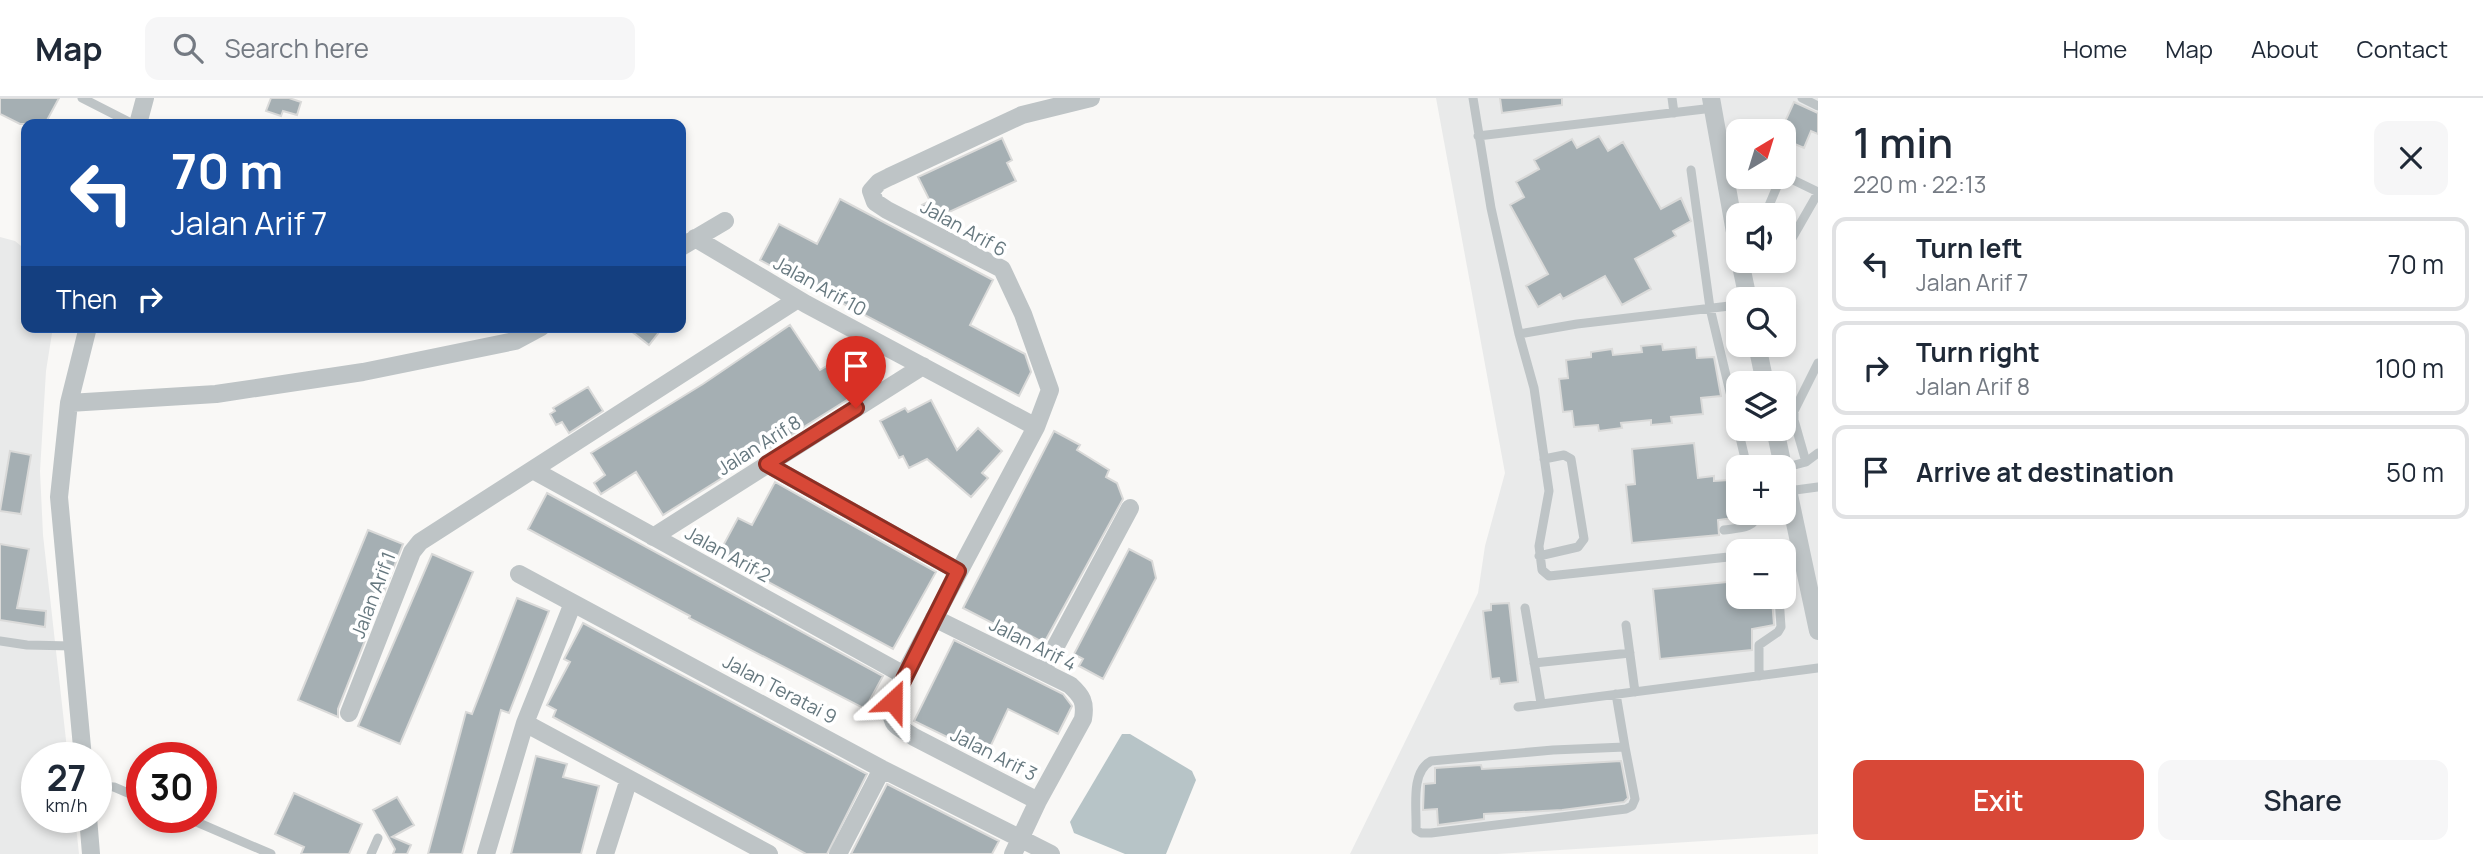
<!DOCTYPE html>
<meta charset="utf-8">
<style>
body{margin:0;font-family:Manrope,sans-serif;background:#f6f6f7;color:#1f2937;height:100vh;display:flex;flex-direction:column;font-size:26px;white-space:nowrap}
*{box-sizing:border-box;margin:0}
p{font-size:23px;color:#747a83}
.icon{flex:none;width:38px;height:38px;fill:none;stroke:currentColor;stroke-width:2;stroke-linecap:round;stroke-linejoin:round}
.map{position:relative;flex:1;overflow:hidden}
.details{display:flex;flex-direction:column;background:#fff;width:665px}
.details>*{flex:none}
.banner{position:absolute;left:21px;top:21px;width:665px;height:214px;border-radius:14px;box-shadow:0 4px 10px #0003;background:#1a4fa0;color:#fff;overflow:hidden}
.needle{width:46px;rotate:38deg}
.controls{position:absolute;left:1726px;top:21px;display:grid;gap:14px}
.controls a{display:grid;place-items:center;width:70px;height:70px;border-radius:14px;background:#fff;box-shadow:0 4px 10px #0003;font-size:35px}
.speed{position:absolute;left:21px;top:644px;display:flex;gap:14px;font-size:35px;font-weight:700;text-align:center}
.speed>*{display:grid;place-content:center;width:91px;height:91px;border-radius:50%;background:#fff;box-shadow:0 4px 10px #0003;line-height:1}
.speed small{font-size:18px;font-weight:400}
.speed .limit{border:10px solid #d22;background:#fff;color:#111}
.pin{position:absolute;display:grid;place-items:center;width:60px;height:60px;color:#fff;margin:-72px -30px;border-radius:50% 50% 50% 0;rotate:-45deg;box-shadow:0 0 7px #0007}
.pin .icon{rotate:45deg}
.me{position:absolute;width:77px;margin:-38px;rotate:24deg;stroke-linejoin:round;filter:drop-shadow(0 0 5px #0008)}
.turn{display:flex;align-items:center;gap:24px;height:147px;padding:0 35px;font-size:32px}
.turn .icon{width:91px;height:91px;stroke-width:2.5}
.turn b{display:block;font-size:49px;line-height:60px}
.then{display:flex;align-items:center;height:66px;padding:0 35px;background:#0003;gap:14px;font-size:26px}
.round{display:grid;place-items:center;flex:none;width:74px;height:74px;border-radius:14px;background:#f6f6f7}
.headline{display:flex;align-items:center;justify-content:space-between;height:119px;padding:0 35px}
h1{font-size:42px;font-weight:600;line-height:52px}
.primary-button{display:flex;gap:14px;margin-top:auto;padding:14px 35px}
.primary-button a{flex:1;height:80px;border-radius:14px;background:#d84837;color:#fff;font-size:28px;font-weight:600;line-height:80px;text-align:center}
.primary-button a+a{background:#f6f6f7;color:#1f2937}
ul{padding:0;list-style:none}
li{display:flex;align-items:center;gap:21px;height:94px;margin:0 14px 10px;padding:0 21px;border:4px solid #e0e1e3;border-radius:14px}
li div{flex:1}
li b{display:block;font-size:26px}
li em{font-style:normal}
header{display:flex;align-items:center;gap:42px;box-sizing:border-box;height:98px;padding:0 35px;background:#fff;border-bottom:2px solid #e0e1e3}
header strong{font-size:33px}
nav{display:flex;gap:38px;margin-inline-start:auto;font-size:24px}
.search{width:490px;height:63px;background:#f6f6f7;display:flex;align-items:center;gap:18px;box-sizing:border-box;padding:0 24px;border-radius:14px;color:#747a83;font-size:26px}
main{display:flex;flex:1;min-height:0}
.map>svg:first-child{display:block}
</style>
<header>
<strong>Map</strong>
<div class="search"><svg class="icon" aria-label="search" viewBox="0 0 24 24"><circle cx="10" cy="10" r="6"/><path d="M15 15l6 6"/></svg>Search here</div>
<nav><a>Home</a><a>Map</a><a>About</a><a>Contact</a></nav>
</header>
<main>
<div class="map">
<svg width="1818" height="756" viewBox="0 0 1818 756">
<rect width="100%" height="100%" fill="#f9f8f6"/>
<!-- built -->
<path fill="#e9eaea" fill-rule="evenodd" d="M1436 0H1818V736L1497 756H1350L1478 495 1485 448 1505 375ZM1738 33H1783V79H1738ZM1738 117H1783V163H1738ZM1738 201H1783V247H1738ZM1738 285H1783V331H1738ZM1738 369H1783V415H1738ZM1738 453H1783V499H1738Z
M0 139 15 143 26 152V229H53L46 273 40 373 43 437 68 660H37V719H75L79 756H0Z"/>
<!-- water -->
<path fill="#b7c4c7" d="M1122 636H1130L1192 673 1196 682 1166 756H1125L1074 735 1070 724Z"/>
<!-- building -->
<path fill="#a5afb3" stroke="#dadad9" stroke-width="2" d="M0 0H59L45 26H20L0 16Z
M271 0H289L301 4 297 17 283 13 281 18 266 13Z
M1500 0H1562V7L1502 15Z
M1794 4 1818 15V36L1811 33 1804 50 1783 41V28Z
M1599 38 1608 53 1623 44 1661 111 1681 100 1691 123 1673 133 1676 138 1635 161 1651 191 1622 207 1605 178 1563 201 1560 196 1538 209 1526 188 1548 176 1510 107 1524 99 1516 84 1539 71 1534 62 1572 41 1577 50Z
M1002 40 1012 62 1007 65 1016 83 932 122 928 120 922 107 930 103 918 79Z
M840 101 993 182 970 227 1025 256 1031 274 1019 298 760 162 779 126 817 146Z
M790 227 820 272 842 259 863 292 663 417 636 374 601 396 594 385 605 377 591 355 703 286Z
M626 229H663L649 247Z
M1662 246 1663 252 1696 249 1697 260 1714 259 1721 298 1701 300 1703 316 1671 319 1672 325 1651 327V322L1621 325 1622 330 1599 333 1598 327 1574 329 1572 313 1563 314 1559 281 1568 280 1566 262 1591 259V254L1612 251 1613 257 1642 254 1641 248Z
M588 289 603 313 569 335 562 324 556 327 550 316 555 313 553 310Z
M931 302 957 352 978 330 1002 353 982 375 988 380 971 399 927 361 909 370 903 358 899 360 880 323 905 310 908 314Z
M1054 333 1080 347 1077 352 1109 372 1106 379 1117 385 1123 401 1044 545 1003 523 1000 529 963 510Z
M1694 345 1698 380 1714 378V383L1729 382 1733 420 1718 422 1719 437 1632 445 1626 387 1635 386 1632 351Z
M10 353 31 357 21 416 0 413Z
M775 384 936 474 893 551 718 457 738 420 752 427Z
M547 395 883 578 865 611 689 520 690 518 528 431Z
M368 432 403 446 338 611V619L298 602Z
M0 446 29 451 17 510 46 513 45 529 0 522Z
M1129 451 1152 463 1156 480 1103 581 1079 568 1083 561 1074 556Z
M432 456 473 474 400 646 358 628Z
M1738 483V499H1749L1750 504 1772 501 1774 527 1752 531V552L1660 561 1653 491Z
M517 500 549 513 509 615 501 612 462 756H428L466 614 472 616Z
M1509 505 1518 584 1500 586 1499 580 1491 581 1483 513 1491 512V506Z
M583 525 867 676 827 756H806L553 619 556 612 547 607 570 564 564 561Z
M954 542 1063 596 1072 608 1058 636 1008 611 986 658 914 623Z
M536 658 567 666 563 679 599 688 581 756H511Z
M1621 663 1628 700 1624 704 1562 712 1484 716V721L1438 727 1437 711 1423 712 1424 686 1435 685V670L1481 667 1482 671Z
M887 686 999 743 992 756H851Z
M294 695 362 726 349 756H301L304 749 275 736Z
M397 699 414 727 392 739 411 747 407 756H393L395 751 373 712Z"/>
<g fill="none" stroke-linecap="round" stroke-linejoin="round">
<!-- service -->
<path stroke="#bec4c6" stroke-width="9" d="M82 0 133 26
M1473 0 1491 110 1519 236
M1672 0 1674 15
M1802 0 1818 8
M1478 38 1713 10
M1691 72 1710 210 1738 328
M1783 77 1818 94
M1765 117 1781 79
M1783 156 1818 95
M1762 163 1773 167 1779 163
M1738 207 1577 226 1519 236 1534 290 1549 393 1539 448 1542 472 1549 478 1738 458
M1738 331 1747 369
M1806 364 1794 322V313L1818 265
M1783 370 1806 364 1818 355
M1788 393 1818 389
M1724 432C1737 430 1756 431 1758 415
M1783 453 1801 452
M1539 458 1578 449 1584 441 1571 361 1564 357 1544 361
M1525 510 1541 605
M1626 527 1635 594
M0 543 27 547 72 548
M1534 565 1630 555
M1759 578V547L1778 534 1781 529 1779 499
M1616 596 1625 649
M1518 609 1818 570
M1625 649 1635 701 1632 708 1626 711 1431 735H1421L1416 732C1417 711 1410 674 1431 663L1553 652Z
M96 688 114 689 142 701
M185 719 271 756
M371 756 378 740"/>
<!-- minor -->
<path stroke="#bec4c6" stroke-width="18" d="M1711 0 1738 151
M138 26 145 0
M695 140 806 206 1036 329
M681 149 725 123
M1740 163 1748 201
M1757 247 1765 285
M69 305 216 296 363 274 515 243 541 229
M1775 331 1818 533
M767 366 958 473
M533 372 904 577
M653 439 923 268
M519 476 882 671 1051 756
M934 520 1070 587C1082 598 1086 604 1083 621L1038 703 1013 756
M1043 572 1130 410
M349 615 412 454 420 444 798 201
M525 625 769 756
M83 660 59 399 69 305 88 229
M1038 703 914 639C909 635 899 631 895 626 885 612 899 590 904 577L1036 329 1050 292 1023 216 1002 171 887 112 875 104 871 93 879 84 889 79 1022 17 1091 0
M88 719 91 756
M486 756 525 625 573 505
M605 756 629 681
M838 756 882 671"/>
</g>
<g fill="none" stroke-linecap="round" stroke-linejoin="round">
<!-- route casing -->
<g stroke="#8c2f24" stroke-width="18">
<path id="route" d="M856 310 767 366 958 473 893 603"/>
</g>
<!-- route -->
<use href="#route" stroke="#d84837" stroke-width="12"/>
</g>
<g text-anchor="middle" stroke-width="7" stroke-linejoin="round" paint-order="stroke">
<!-- street labels -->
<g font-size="19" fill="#66787f" stroke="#fff">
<text transform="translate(964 130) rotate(29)" y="7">Jalan Arif 6</text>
<text transform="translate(820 188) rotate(29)" y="7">Jalan Arif 10</text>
<text transform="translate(759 347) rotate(-32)" y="7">Jalan Arif 8</text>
<text transform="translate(728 456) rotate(29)" y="7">Jalan Arif 2</text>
<text transform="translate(373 497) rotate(-69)" y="7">Jalan Arif 1</text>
<text transform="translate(1033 546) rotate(27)" y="7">Jalan Arif 4</text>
<text transform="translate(780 591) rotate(28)" y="7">Jalan Teratai 9</text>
<text transform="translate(994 656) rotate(27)" y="7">Jalan Arif 3</text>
</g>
</g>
</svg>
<div class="controls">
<a><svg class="needle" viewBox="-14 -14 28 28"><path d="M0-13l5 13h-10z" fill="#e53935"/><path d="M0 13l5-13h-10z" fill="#747a83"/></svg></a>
<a><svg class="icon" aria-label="sound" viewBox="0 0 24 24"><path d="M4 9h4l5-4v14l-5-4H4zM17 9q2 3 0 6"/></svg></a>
<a><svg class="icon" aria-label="search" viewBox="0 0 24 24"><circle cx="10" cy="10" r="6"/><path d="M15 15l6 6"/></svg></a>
<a><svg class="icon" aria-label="layers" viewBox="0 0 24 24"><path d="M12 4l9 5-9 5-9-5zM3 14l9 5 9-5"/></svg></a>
<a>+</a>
<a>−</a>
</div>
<div class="speed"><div>27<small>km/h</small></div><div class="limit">30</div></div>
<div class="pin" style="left:856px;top:310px;background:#d93025"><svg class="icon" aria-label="arrive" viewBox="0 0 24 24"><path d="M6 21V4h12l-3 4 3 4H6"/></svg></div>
<svg class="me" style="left:893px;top:603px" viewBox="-20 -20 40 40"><path d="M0-17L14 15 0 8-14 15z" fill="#d84837" stroke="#fff" stroke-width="4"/></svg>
<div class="banner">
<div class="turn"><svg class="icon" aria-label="left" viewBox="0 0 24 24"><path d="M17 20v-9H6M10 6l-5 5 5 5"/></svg><div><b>70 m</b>Jalan Arif 7</div></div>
<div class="then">Then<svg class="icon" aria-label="right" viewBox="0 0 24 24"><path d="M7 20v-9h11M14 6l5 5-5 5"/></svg></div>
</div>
</div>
<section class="details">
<div class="headline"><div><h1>1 min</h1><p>220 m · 22:13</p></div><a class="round"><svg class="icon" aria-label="close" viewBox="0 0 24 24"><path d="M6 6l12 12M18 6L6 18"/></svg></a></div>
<ul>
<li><svg class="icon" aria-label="left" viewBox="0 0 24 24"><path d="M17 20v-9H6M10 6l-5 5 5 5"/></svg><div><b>Turn left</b><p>Jalan Arif 7</p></div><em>70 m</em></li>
<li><svg class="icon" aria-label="right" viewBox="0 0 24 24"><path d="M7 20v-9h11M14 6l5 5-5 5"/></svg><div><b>Turn right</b><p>Jalan Arif 8</p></div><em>100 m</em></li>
<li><svg class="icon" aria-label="arrive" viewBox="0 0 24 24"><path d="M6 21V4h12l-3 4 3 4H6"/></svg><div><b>Arrive at destination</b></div><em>50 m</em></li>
</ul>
<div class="primary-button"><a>Exit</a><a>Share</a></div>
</section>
</main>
